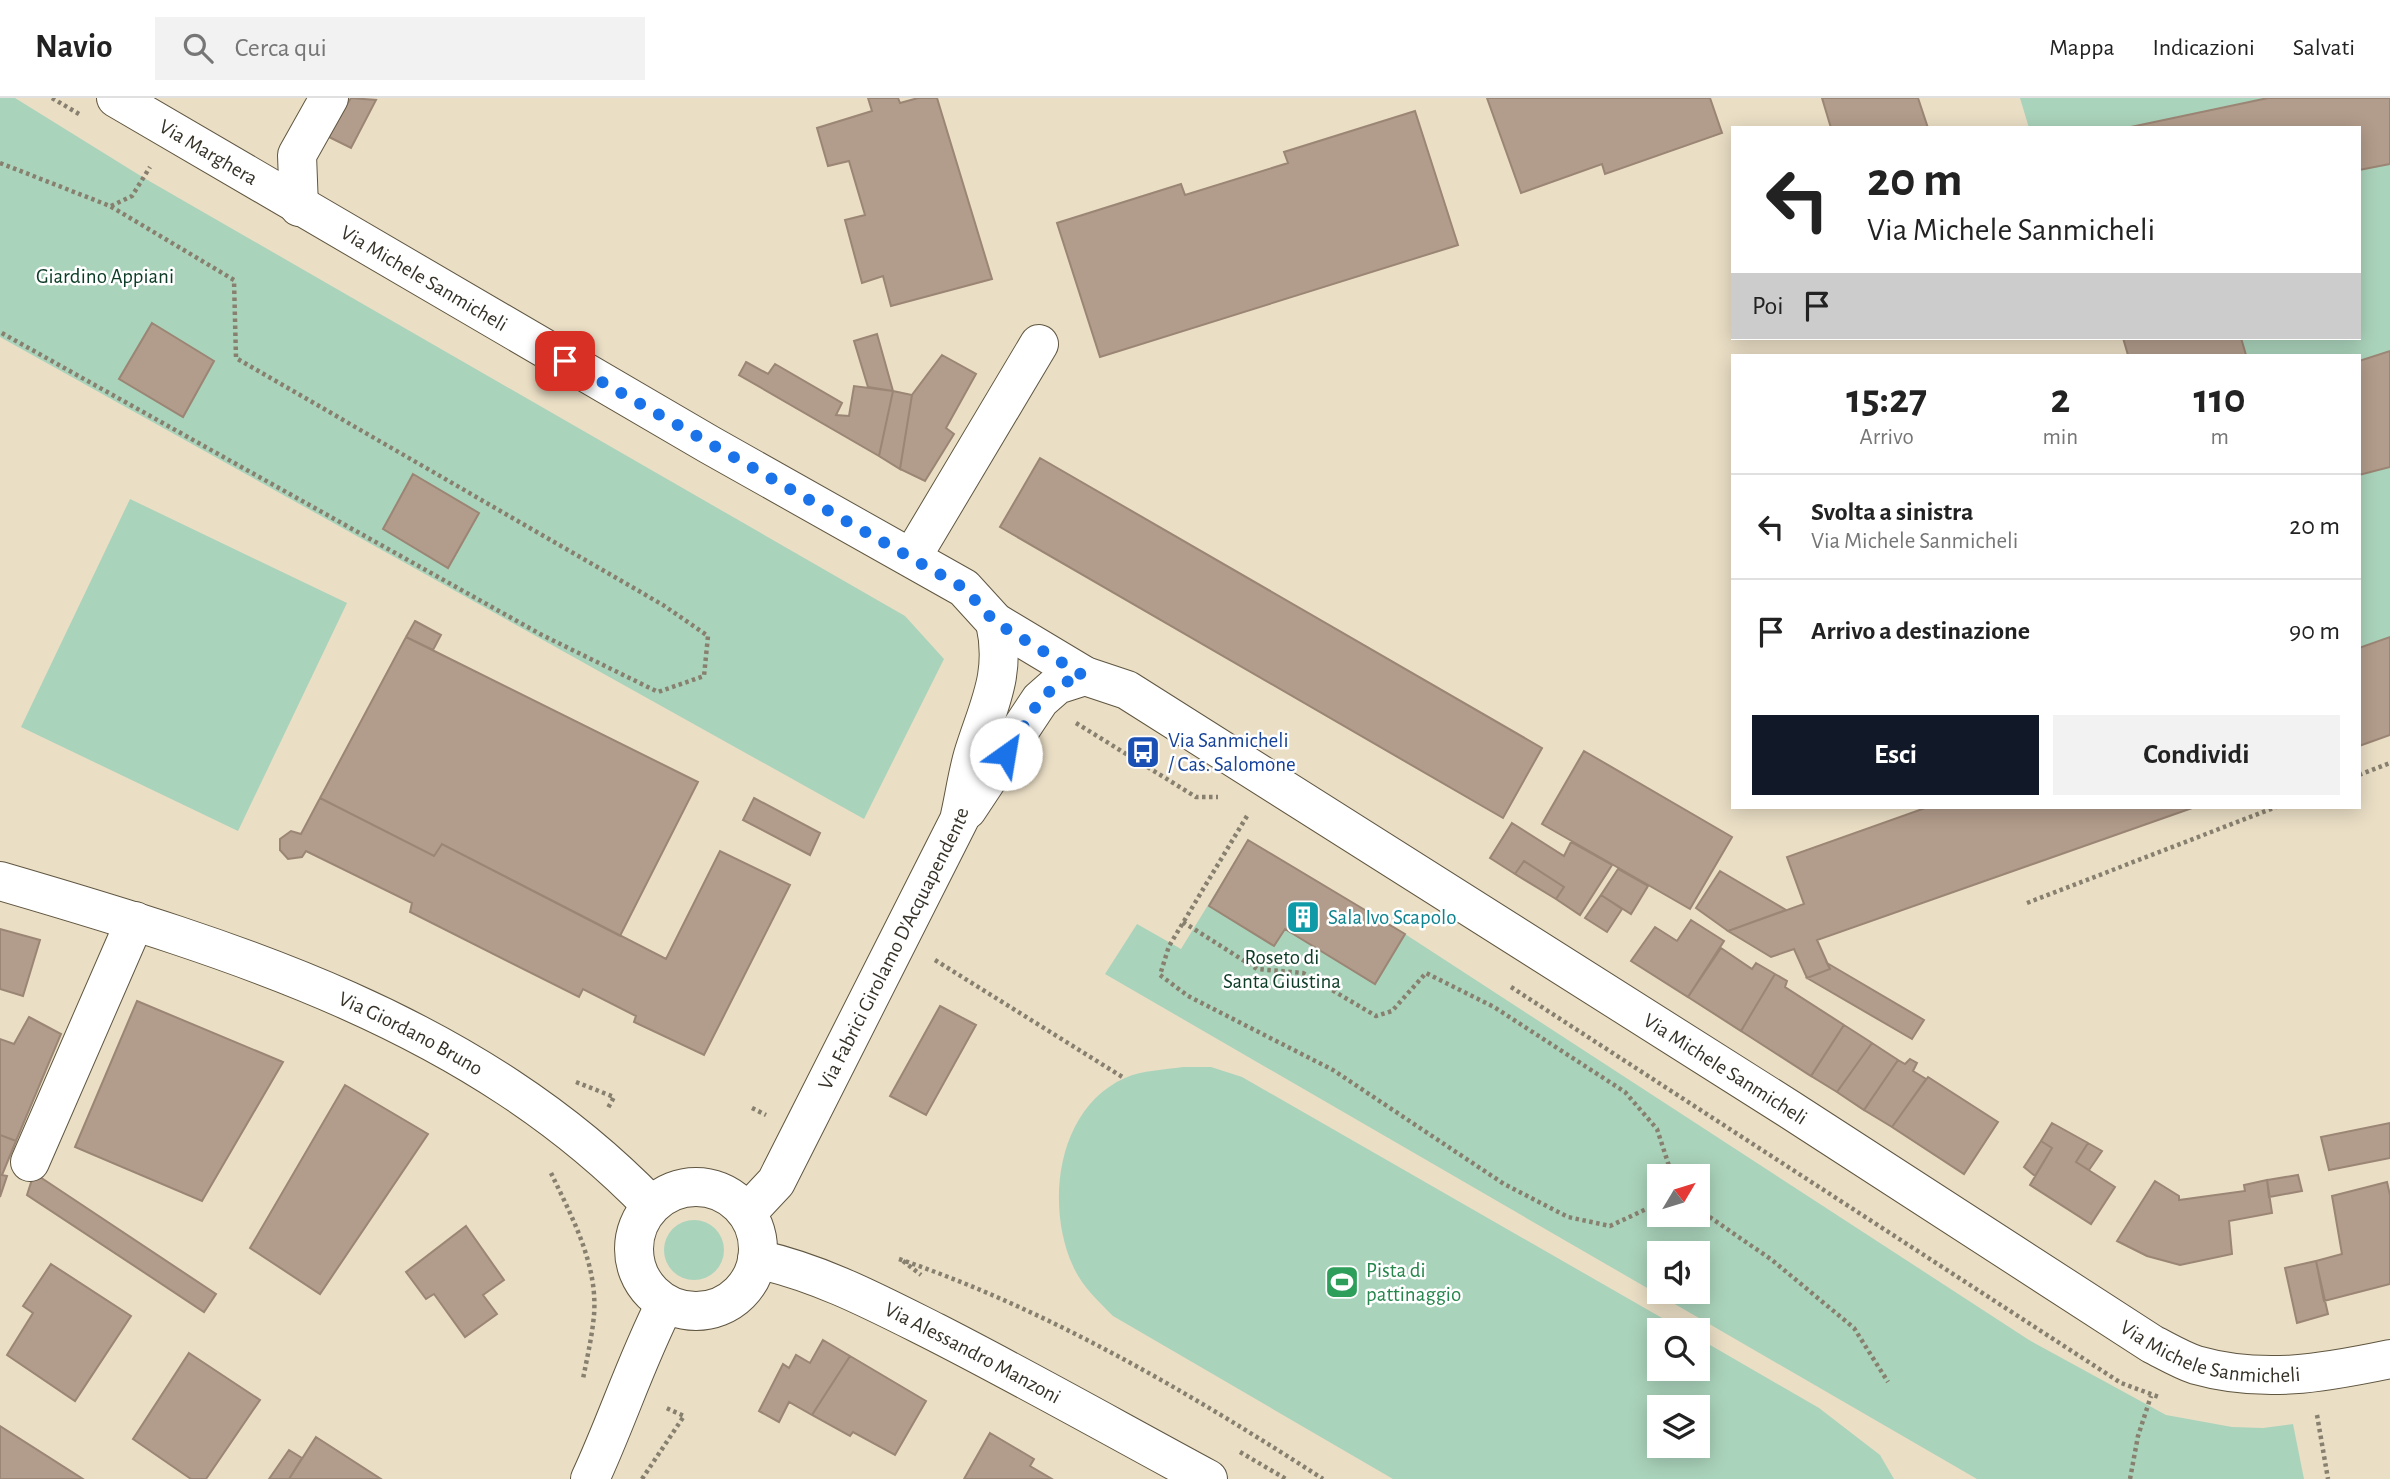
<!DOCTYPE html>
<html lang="it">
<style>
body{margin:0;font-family:"Alegreya Sans",sans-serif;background:#f2f2f2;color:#222;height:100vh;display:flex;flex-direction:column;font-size:26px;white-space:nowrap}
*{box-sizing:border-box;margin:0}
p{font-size:23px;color:#767676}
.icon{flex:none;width:38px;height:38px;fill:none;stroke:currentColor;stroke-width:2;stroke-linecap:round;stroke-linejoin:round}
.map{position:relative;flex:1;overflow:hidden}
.drawer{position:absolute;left:1731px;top:256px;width:630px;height:455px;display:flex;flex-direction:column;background:#fff;border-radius:0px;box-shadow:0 4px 18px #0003}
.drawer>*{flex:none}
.guide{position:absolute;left:1731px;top:28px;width:630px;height:214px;border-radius:0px;box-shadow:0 4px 18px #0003;background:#fff;color:#222;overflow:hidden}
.needle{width:46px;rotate:52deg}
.tools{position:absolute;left:1647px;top:1066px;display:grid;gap:14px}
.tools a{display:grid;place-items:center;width:63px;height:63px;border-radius:0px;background:#fff;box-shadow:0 4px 18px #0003;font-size:35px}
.pin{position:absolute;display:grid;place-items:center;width:60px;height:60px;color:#fff;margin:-30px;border-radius:14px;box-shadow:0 4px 10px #0006}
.me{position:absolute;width:77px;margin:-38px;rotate:32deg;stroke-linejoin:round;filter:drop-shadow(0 0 5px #0008)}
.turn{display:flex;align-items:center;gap:24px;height:147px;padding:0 21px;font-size:32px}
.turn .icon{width:91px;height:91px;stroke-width:2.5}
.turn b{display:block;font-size:49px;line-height:60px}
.then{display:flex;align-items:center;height:66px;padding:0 21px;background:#0003;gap:14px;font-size:26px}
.eta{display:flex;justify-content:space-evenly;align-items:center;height:119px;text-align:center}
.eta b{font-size:42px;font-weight:700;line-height:49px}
.cta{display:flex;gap:14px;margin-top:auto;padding:14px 21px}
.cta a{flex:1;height:80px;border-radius:0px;background:#111827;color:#fff;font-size:28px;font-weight:700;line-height:80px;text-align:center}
.cta a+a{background:#f2f2f2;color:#222}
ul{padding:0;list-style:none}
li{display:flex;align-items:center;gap:21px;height:105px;padding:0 21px;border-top:2px solid #e0e0e0}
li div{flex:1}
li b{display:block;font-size:26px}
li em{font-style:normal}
header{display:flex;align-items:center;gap:42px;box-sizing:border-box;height:98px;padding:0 35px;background:#fff;border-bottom:2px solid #e0e0e0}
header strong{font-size:33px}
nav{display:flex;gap:38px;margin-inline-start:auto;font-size:24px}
.search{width:490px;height:63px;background:#f2f2f2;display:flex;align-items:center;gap:18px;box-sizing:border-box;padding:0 24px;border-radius:0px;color:#767676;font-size:26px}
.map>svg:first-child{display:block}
</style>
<header>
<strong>Navio</strong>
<div class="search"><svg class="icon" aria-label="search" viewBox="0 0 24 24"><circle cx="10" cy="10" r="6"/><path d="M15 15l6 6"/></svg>Cerca qui</div>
<nav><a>Mappa</a><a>Indicazioni</a><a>Salvati</a></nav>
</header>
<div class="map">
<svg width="2390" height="1381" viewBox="0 0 2390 1381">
<rect width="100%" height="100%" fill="#eadec5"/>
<!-- green -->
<path fill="#aad3bb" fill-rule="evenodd" d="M0 0H15L144 80 905 518 944 561 864 721 0 239Z
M2020 0H2268L2126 30H2029Z
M2390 66V253L2359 263V257H2246L2241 240H2359V72Z
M2390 369V539L2359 550V377Z
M130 401 347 505 238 733 21 629Z
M1248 742 1405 836 2029 1242 2166 1317 2232 1329 2263 1330 2293 1326 2304 1381H1977L1105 876 1137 826 1181 851ZM1659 1078H1698V1116H1659ZM1659 1155H1698V1194H1659Z
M1183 969H1211L1242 979 1683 1232H1659V1270H1698V1240L1819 1310 1880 1357 1894 1381H1393L1113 1218C1098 1203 1081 1187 1073 1168 1045 1107 1057 1010 1125 980 1143 972 1164 972 1183 969ZM1698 1309V1348H1659V1309Z
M664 1152a30 30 0 1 1 60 0a30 30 0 1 1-60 0Z"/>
<!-- building -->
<path fill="#b29c8b" stroke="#9b8574" stroke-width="2" d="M351 0 376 2 351 50 327 38Z
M868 0H898L900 5 918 0H937L992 181 891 208 883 178 862 185 845 122 865 117 849 63 828 68 817 30 872 13Z
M1487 0H1710L1722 35 1605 76 1602 66 1521 95Z
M1822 0H1918L1928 30H1831Z
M2268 0H2390V66L2359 72V30H2126Z
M1415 13 1458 147 1100 259 1057 125 1181 86 1185 97 1288 65 1284 54Z
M152 225 214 263 183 319 119 281Z
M877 236 893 293 868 289 854 243Z
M2123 240H2241L2246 257H2128Z
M2390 253V369L2359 377V263Z
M942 257 976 276 946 330 954 336 925 383 900 371 912 297Z
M746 264 768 276 775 266 842 305 836 317 849 318 854 288 893 293 879 358 739 277Z
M893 293 912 297 900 371 879 358Z
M1040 360 1542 650 1503 720 1000 429Z
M413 376 479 415 448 470 383 431Z
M415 523 441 537 433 552 406 539Z
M406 539 698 684 620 838 442 746 434 758 320 700Z
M2390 539V637L2359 648V550Z
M1584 653 1732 739 1690 811 1542 726Z
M320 700 434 758 442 746 666 861 720 753 790 787 704 957 634 924 636 918 583 891 579 899 410 814 412 805 306 753 302 759 288 761 280 752V741L291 733 301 736Z
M754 700 820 735 810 757 743 722Z
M1928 709H2195L1817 842 1830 871 1807 880 1794 851 1771 859 1728 833 1804 806 1787 759Z
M1512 725 1564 758 1571 744 1612 767 1580 817 1556 801 1564 789 1524 763 1515 776 1490 760Z
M1248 742 1405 836 1375 886 1285 831 1274 848 1209 808Z
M1524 763 1564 789 1556 801 1515 776Z
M1618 771 1648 788 1631 816 1601 797Z
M1720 773 1786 812 1728 833 1696 810Z
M1601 797 1622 811 1607 834 1585 820Z
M1691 822 1724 843 1688 899 1631 863 1655 829 1677 843Z
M0 831 40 842 23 898 0 891Z
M1721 850 1752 871 1756 865 1775 876 1741 933 1688 899Z
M1827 865 1924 922 1912 941 1807 880 1830 871Z
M1775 876 1787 883 1785 889 1844 927 1811 978 1741 933Z
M137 903 283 964 202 1103 75 1049Z
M940 908 976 927 926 1017 890 998Z
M29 919 61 936 16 1043 0 1037V941L14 946Z
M1844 927 1872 945 1837 994 1811 978Z
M1872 945 1898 962 1864 1012 1837 994Z
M1910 961 1917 965 1913 973 1926 981 1892 1029 1864 1012 1898 962 1905 966Z
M1928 979 1998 1024 1964 1076 1892 1029Z
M345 987 428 1036 320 1196 250 1150Z
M2052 1025 2088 1045 2076 1064 2115 1089 2091 1126 2030 1087 2052 1050 2041 1043Z
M2390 1025V1060L2329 1072 2321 1039Z
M0 1037 16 1043 2 1077 7 1078 0 1099Z
M2041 1043 2052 1050 2035 1078 2024 1069Z
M2088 1045 2102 1053 2089 1072 2076 1064Z
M34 1075 216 1196 204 1214 27 1097Z
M2298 1077 2302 1093 2269 1099 2267 1082Z
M2267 1082 2272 1115 2229 1123 2232 1156 2180 1167 2147 1158 2117 1143 2155 1083 2179 1098V1102L2245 1093 2244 1087Z
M2387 1084 2390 1097V1186L2324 1203 2316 1163 2342 1156 2332 1098Z
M466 1128 504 1182 483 1197 497 1216 465 1239 434 1196 426 1201 406 1174Z
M2316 1163 2328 1216 2297 1225 2285 1170Z
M51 1166 131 1218 75 1303 7 1257 33 1215 23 1208Z
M823 1242 850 1258 812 1317 789 1304 779 1324 759 1313 783 1266 789 1270 796 1257 810 1265Z
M189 1255 260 1302 206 1381H191L133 1341Z
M850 1258 926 1303 895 1357 853 1334 850 1338 812 1317Z
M0 1328 83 1381H0Z
M990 1335 1034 1361 1030 1368 1052 1381H964Z
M316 1339 381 1381H289Z
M289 1352 302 1360 289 1381H269Z"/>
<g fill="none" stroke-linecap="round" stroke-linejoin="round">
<!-- minor casing -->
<g stroke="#605640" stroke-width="40">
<g id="minor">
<path id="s1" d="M116 0 710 347 964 490 995 524 1085 578 1127 592 1789 1011 2152 1246C2166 1253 2181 1262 2196 1267 2263 1286 2323 1275 2390 1261"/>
<path d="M299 109 297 57 329 0"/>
<path d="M912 459 1039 246"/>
<path d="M967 712 1040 602 1057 587 1085 578"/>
<path d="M30 1064 135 823"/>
<path id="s2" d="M747 1115 776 1084 959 722C964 701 967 678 973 657 988 608 1007 577 995 524"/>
</g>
</g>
<!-- major casing -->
<g stroke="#605640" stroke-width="40">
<g id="major">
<path id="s3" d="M0 783C236 852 475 925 651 1107"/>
<circle cx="696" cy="1151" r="62"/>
<path id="s4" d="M757 1161C821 1175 877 1205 935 1234 1027 1281 1117 1332 1208 1381"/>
<path d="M590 1381C617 1323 636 1263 665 1206"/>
</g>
</g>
<!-- path -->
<path stroke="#88806f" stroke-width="4.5" stroke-dasharray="3.5 3.5" stroke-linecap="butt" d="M52 0 79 16
M0 65 110 108 234 182 236 260 663 507 708 538 704 578 658 594 542 537 0 234
M111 108 132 98 150 69
M1076 625 1196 699H1218
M2359 677 2390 665
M1247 718 1169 848 1160 877 1188 898 1333 972 1504 1086 1568 1119 1610 1128 1659 1105
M2027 805 2276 709
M1183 824 1257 871 1303 875 1376 918 1392 913 1426 875 1494 909 1625 994 1657 1031 1670 1071 1668 1078
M935 862 1124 980
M1511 889 2121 1285 2159 1299
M576 984 614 999 608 1010
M752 1010 766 1017
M551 1075C572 1119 598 1167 594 1217 592 1239 587 1260 583 1281
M1698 1111 1772 1162 1854 1230 1888 1284
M899 1161C1049 1212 1190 1295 1323 1381
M903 1163 921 1177
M2317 1317 2328 1381
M1240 1354 1286 1381
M642 1381 684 1318 664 1309
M2130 1381 2138 1338 2151 1298"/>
<!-- minor -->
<use href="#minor" stroke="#fff" stroke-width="38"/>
<!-- major -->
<use href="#major" stroke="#fff" stroke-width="38"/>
</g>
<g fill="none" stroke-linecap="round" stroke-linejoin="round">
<!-- route -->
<path stroke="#1a73e8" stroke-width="12" stroke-dasharray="0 21.6" d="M565 263 964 490 995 524 1084 578 1057 587 1040 602 1006 656"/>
</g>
<!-- icons -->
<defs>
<g id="bus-square" transform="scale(1.75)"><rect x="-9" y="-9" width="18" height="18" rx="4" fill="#1a4fb4" stroke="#fff"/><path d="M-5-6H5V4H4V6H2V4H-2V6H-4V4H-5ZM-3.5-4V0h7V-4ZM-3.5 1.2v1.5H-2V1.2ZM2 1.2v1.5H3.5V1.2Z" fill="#fff"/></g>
<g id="building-square" transform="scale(1.75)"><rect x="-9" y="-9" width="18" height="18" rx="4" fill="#0f9aa8" stroke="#fff"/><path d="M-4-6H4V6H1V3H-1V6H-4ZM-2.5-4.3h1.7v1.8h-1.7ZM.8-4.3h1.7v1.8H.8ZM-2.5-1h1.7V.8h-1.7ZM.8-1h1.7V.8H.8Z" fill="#fff"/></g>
<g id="stadium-square" transform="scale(1.75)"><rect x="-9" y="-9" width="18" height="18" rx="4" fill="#2e9e5b" stroke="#fff"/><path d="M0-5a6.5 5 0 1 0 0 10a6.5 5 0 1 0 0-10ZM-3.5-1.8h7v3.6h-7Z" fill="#fff"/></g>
</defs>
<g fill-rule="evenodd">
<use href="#bus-square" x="1143" y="654"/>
<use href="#building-square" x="1303" y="819"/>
<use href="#stadium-square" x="1342" y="1184"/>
</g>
<g text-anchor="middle" stroke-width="5" stroke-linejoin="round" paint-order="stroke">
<!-- street labels -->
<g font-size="21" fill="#363228" stroke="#fff">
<text dy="7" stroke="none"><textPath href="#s1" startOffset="107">Via Marghera</textPath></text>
<text dy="7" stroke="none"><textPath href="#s1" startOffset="357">Via Michele Sanmicheli</textPath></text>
<text dy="7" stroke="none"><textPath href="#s2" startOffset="304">Via Fabrici Girolamo D'Acquapendente</textPath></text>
<text dy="7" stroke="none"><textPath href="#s3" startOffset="439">Via Giordano Bruno</textPath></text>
<text dy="7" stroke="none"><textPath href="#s1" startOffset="1883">Via Michele Sanmicheli</textPath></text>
<text dy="7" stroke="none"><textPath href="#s1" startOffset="2450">Via Michele Sanmicheli</textPath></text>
<text dy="7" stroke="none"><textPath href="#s4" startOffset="236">Via Alessandro Manzoni</textPath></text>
</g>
<!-- park labels -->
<g font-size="21" fill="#0c3c26" stroke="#fff">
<text x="105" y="185">Giardino Appiani</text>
<text x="1282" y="866">Roseto di<tspan x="1282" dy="24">Santa Giustina</tspan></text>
</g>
<!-- transit labels -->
<g font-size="21" fill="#164399" stroke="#fff" text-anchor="start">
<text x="1168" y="649">Via Sanmicheli<tspan x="1168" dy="24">/ Cas. Salomone</tspan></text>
</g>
<!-- culture labels -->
<g font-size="21" fill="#0d838f" stroke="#fff" text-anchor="start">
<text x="1328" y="826">Sala Ivo Scapolo</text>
</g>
<!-- leisure labels -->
<g font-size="21" fill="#27864d" stroke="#fff" text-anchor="start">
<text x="1366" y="1179">Pista di<tspan x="1366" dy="24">pattinaggio</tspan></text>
</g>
</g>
</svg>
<div class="tools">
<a><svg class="needle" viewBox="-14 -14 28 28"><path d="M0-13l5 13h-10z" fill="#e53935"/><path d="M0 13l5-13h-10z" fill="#767676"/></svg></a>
<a><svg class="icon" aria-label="sound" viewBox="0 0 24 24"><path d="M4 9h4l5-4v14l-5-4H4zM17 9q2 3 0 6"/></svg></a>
<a><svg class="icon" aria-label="search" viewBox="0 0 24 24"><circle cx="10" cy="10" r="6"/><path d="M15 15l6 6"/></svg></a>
<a><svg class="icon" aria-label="layers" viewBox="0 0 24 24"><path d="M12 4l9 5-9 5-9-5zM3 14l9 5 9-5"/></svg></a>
</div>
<div class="pin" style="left:565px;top:263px;background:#d93025"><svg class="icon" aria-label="arrive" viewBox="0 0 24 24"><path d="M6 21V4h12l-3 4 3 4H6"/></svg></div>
<svg class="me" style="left:1006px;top:656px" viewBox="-20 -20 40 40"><circle r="19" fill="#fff"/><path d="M0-13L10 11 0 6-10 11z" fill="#1a73e8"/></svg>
<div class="guide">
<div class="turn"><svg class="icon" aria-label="left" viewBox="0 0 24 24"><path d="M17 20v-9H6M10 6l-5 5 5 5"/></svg><div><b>20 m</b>Via Michele Sanmicheli</div></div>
<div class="then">Poi<svg class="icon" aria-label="arrive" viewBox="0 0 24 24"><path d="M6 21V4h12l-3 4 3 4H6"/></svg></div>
</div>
<section class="drawer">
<div class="eta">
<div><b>15:27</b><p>Arrivo</p></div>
<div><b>2</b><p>min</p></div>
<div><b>110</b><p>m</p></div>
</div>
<ul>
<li><svg class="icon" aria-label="left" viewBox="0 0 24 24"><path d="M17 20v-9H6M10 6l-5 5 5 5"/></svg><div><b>Svolta a sinistra</b><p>Via Michele Sanmicheli</p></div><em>20 m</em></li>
<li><svg class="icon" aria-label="arrive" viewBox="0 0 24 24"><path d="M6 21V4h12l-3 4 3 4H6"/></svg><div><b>Arrivo a destinazione</b></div><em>90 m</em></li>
</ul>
<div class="cta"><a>Esci</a><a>Condividi</a></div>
</section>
</div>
